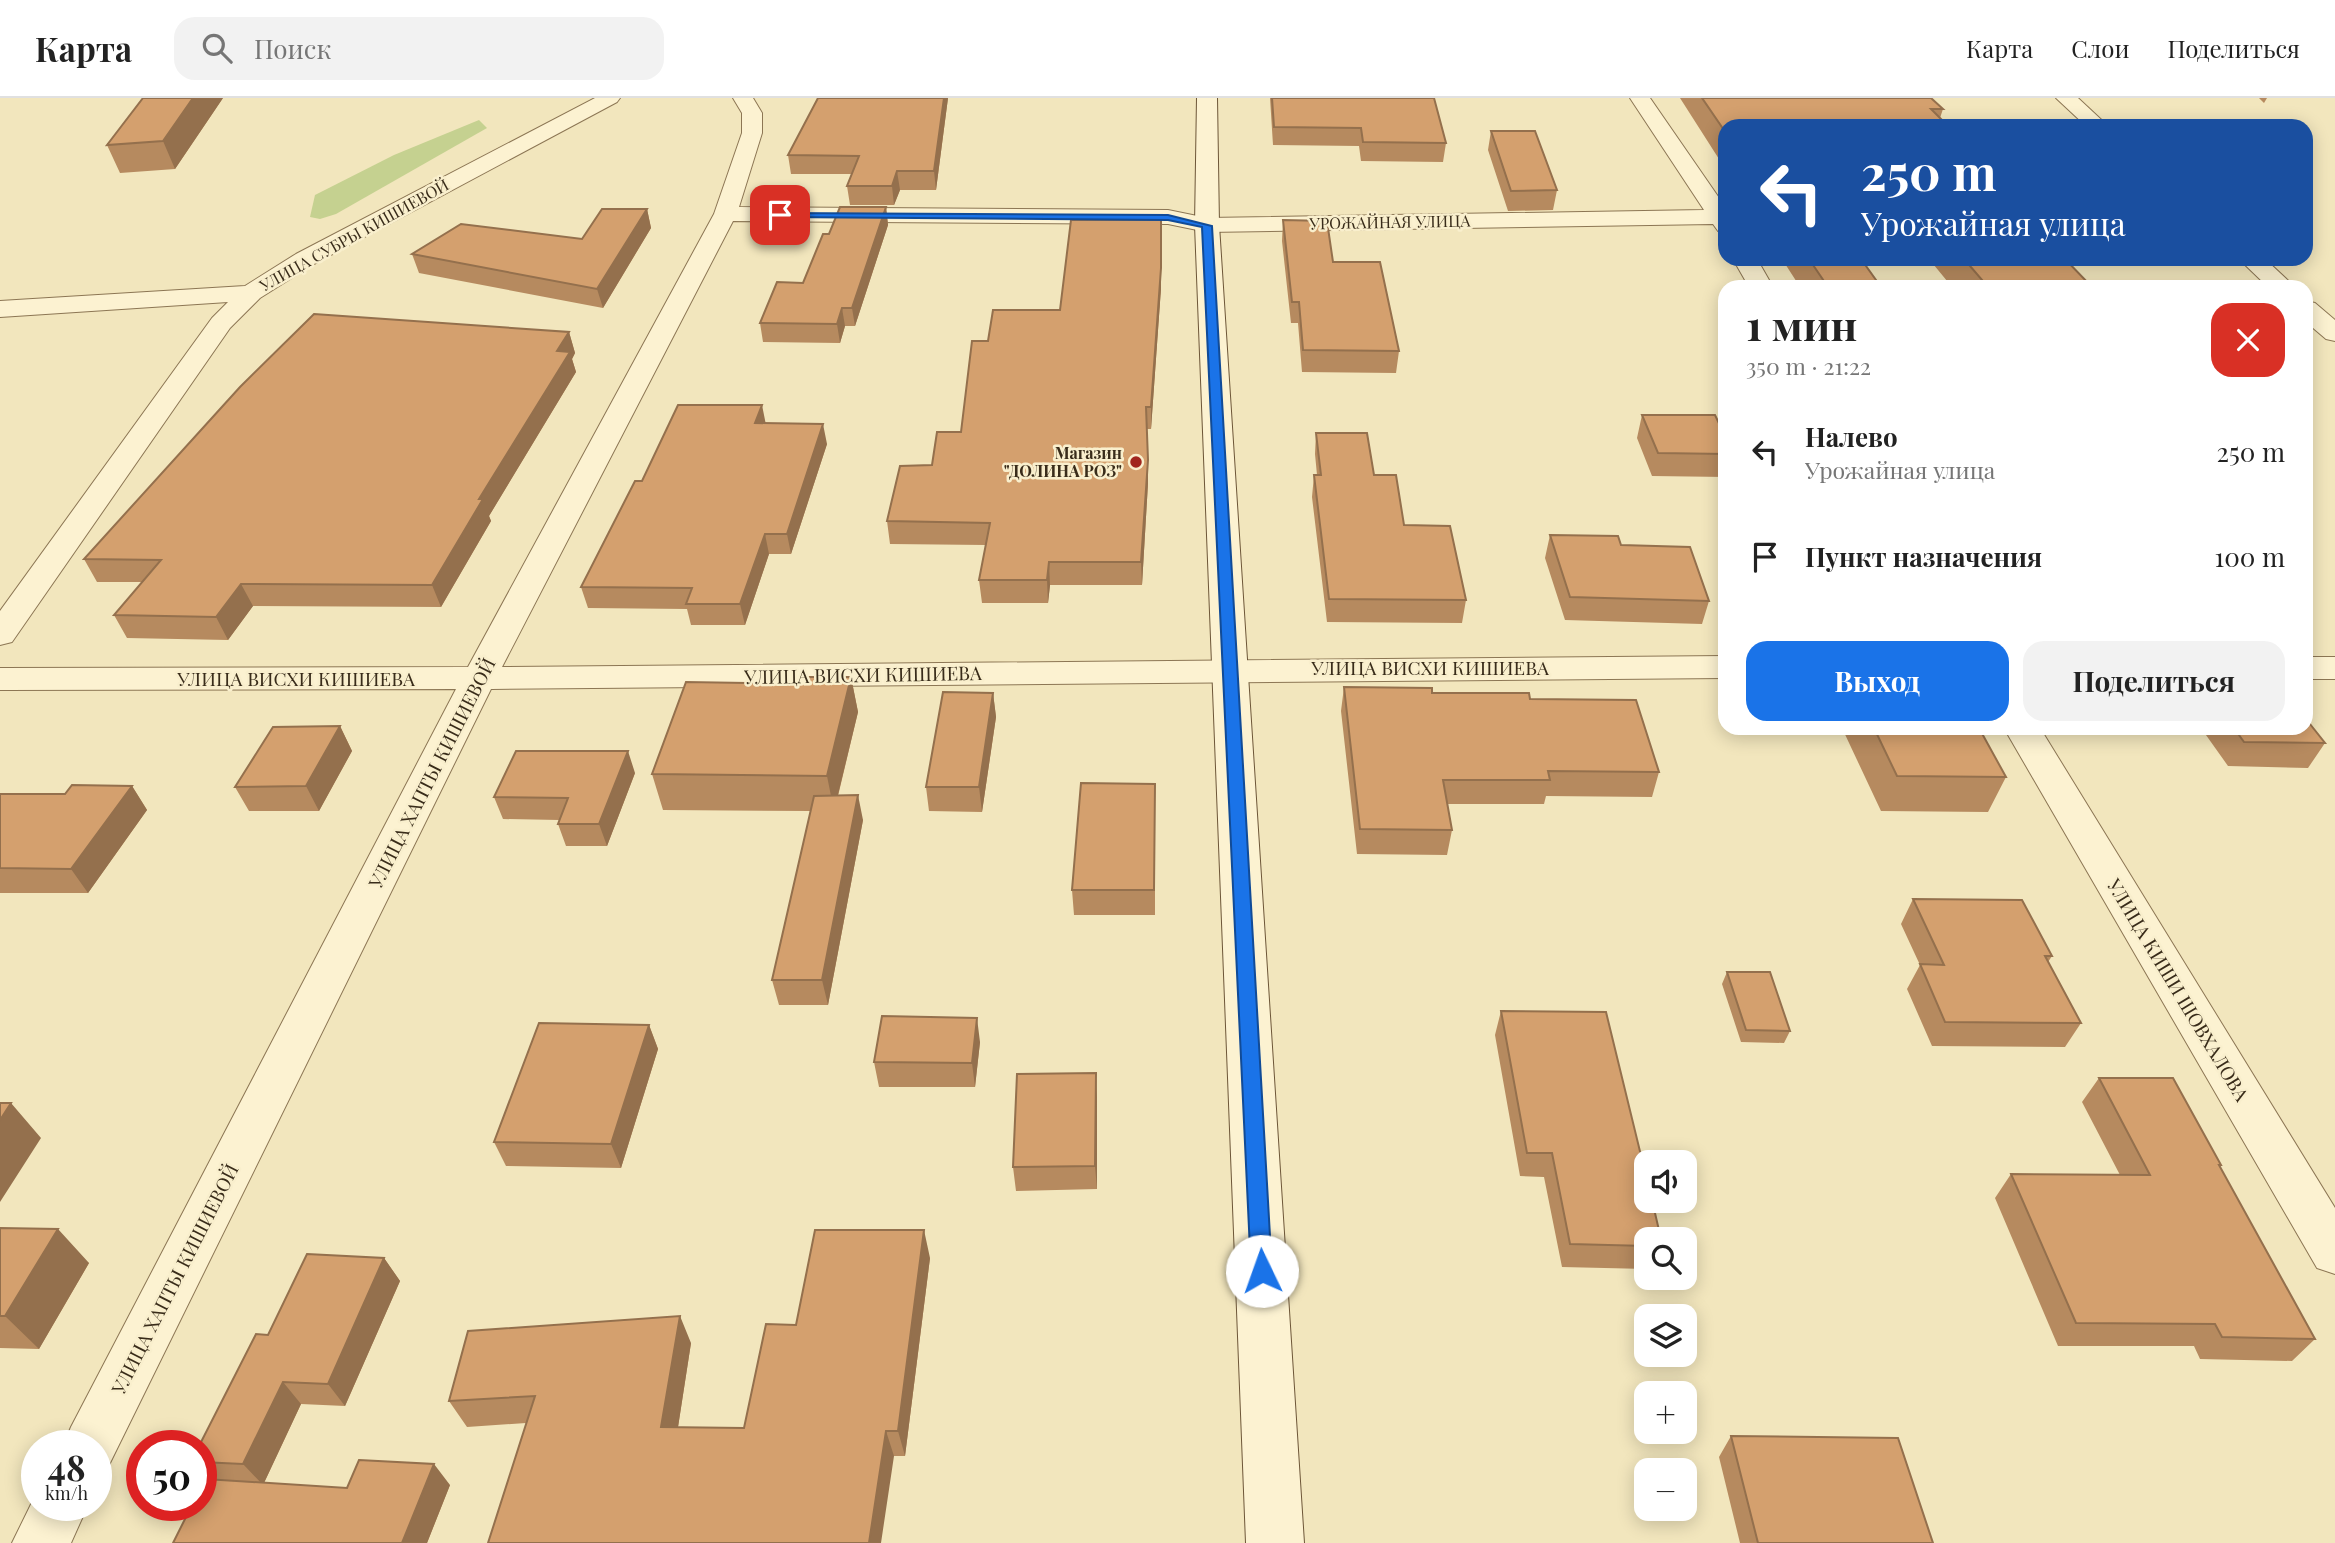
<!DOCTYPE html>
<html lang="ru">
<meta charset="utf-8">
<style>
body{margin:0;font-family:"Playfair Display",serif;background:#f2f2f2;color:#222;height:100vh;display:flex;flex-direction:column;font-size:26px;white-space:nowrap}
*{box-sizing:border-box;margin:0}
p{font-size:23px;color:#767676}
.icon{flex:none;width:38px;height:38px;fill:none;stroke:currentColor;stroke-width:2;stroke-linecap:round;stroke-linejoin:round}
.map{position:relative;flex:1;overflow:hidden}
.details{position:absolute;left:1718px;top:182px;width:595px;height:455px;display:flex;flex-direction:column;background:#fff;border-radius:21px;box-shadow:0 4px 18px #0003}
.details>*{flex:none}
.top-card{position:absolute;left:1718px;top:21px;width:595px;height:147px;border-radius:21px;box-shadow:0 4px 18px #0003;background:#1a4fa0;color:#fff;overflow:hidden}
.controls{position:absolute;left:1634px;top:1052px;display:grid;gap:14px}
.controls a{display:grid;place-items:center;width:63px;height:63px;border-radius:14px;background:#fff;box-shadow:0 4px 18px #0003;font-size:35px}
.speed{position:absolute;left:21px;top:1332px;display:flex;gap:14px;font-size:35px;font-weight:700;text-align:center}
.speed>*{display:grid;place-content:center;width:91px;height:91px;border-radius:50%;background:#fff;box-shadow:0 4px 18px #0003;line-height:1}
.speed small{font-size:18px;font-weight:400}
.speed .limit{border:10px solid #d22;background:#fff;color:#111}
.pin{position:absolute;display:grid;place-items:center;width:60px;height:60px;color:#fff;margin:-30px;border-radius:14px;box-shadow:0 4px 10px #0006}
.me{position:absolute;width:77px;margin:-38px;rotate:357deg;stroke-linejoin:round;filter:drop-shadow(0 0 5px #0008)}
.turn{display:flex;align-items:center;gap:24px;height:147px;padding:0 28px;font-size:32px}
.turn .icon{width:91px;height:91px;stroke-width:2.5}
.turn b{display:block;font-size:49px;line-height:60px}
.round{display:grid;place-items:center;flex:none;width:74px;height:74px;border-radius:21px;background:#f2f2f2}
.overview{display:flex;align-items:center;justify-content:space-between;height:119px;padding:0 28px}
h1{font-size:42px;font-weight:700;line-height:52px}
.primary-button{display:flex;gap:14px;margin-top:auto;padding:14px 28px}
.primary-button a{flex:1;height:80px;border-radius:21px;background:#1a73e8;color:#fff;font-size:28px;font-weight:700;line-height:80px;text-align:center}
.primary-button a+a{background:#f2f2f2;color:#222}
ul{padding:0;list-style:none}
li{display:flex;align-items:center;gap:21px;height:105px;padding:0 28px}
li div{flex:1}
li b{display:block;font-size:26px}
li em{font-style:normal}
header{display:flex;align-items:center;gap:42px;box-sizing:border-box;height:98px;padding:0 35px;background:#fff;border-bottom:2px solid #e0e0e0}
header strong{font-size:33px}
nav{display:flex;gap:38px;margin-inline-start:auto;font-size:24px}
.search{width:490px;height:63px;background:#f2f2f2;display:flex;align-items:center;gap:18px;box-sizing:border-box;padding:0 24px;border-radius:21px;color:#767676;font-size:26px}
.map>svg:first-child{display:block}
</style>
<header>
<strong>Карта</strong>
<div class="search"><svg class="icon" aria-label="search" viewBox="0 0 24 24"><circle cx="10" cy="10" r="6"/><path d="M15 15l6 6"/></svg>Поиск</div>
<nav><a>Карта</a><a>Слои</a><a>Поделиться</a></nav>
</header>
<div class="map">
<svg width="2335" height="1445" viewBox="0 0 2335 1445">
<rect width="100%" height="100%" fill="#f2e6bd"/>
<!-- green -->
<path fill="#c5d190" d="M479 22 487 30 336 116 320 121 310 119 315 97 394 57Z"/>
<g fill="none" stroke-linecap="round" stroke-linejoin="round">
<!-- minor casing -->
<g stroke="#8c7654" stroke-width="2">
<path id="minor" d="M733 0H753L762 15V35L739 109 1168 112 1207 120 1704 112 1630 0H1650L1726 110V135L1718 133 1713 126 1207 134 1168 126 733 123 502 569 1726 558V580L491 591 109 1367 96 1372V1348H63L71 1329 456 591 0 592V570L468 569 714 116 742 35V15Z
M2056 0H2078L2108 28H2086Z
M1733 161H1757L1773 189H1749Z
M2239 161H2265L2295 189H2268Z
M2306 203 2315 205 2335 222V243L2326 241 2306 224Z
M2306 559H2335V581H2306Z
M2004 630H2040L2335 1110V1176L2317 1170Z
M37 1394V1407H88L71 1445H12Z"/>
</g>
<!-- tertiary casing -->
<g stroke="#8c7654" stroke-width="2">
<path id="tertiary" d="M595 0H620L617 4 314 166 260 200 230 230 12 544 0 547V513L212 220 228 204 0 219V203L245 188 296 156Z"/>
</g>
<!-- secondary casing -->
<g stroke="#6d5638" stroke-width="2">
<path id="secondary" d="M1197 0H1217L1219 127 1304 1445H1246L1195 127Z"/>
</g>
<!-- minor -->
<use href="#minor" fill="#fcf2d1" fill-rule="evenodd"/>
<!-- tertiary -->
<use href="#tertiary" fill="#fcf2d1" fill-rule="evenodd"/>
<!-- secondary -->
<use href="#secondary" fill="#fcf2d1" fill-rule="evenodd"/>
</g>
<!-- wall -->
<path fill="#b68a5f" d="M223 0 175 71 120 75 107 47Z
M948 0 936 92H900L894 107H850L847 88 852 76H791L788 57Z
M1270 0H1434L1446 45 1443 64 1361 63 1359 48 1273 47Z
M1680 0H1931L1943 11 1940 20 1726 28V72Z
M2259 0H2267L2264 5Z
M1491 33 1557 92 1553 112 1508 113 1488 52Z
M886 109 888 127 855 228H845L840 245 763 244 760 225 803 185 829 136Z
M647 111 651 130 603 210 419 175 412 156 582 141Z
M1283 122 1333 164 1399 253 1396 275 1302 274 1298 225H1291L1282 143Z
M1782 161H1861L1881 189H1800Z
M1929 161H2065L2092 189H1952Z
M1161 190 1151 331H1147L1148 385 1142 487H1050L1048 505H982L979 482 986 447 890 446 887 423 932 367 961 334 988 243Z
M569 234 575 255 572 261 576 274 489 418 491 423 441 509 253 508 228 542 127 540 114 517 142 484H97L84 461Z
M1642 317 1726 340V379L1652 378 1637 340Z
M765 325 827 346 791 456H769L745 527H691L687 511 588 510 581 489 642 383Z
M1316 335 1374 377 1404 427 1466 502 1462 525 1327 524 1312 399 1314 377H1317L1315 356Z
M1550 437 1621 447 1709 503 1702 526 1565 522 1545 460Z
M1726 439V475L1719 459Z
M851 579 858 614 838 698 863 722 828 907H779L772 882 811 713 663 712 652 676 806 586Z
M1344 589 1530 601 1659 674 1652 699 1546 698 1544 706H1447L1452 732 1447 757 1357 756 1341 613Z
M993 595 996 619 982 714 929 713 926 689Z
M340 628 352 653 319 713H249L235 689Z
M1842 630H1979L2006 679 1988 714 1881 713Z
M2201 630H2306L2325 645 2308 670 2228 668Z
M635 675 607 748H566L558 726 559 722 503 721 494 699Z
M1155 686V817H1074L1072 792Z
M132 688 147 712 88 795H0V696H65Z
M1913 801 2052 858 2048 864 2081 925 2065 949 1932 948 1907 891 1920 867 1901 826Z
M1727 874 1790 933 1784 945 1741 944 1722 886Z
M1501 913 1647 1141V1171L1562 1169 1544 1079 1520 1078 1495 937Z
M649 927 658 951 621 1070 506 1068 494 1044Z
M980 944 975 989H879L874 964Z
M2099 980 2221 1067 2220 1069 2315 1241 2292 1263 2200 1261 2194 1248H2058L1995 1100 2011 1076 2120 1077 2082 1004Z
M1097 999V1091L1016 1093 1013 1069Z
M0 1130 89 1165 39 1251 0 1250Z
M384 1160 400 1183 345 1308 301 1306 264 1385 347 1390 450 1387 427 1445 209 1382 201 1373V1348Z
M930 1160 905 1358H894L526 1325 467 1329 449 1303 691 1245 678 1329 744 1330 796 1227Z
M1731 1338 1933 1445H1740L1719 1359Z"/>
<!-- shaded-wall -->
<path fill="#94704d" d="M193 0H223L175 71 163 43Z
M944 0H948L936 92 934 73Z
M897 73 900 92 894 107 892 88Z
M886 109 888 127 855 228 852 210Z
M647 111 651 130 603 210 597 191Z
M1161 122V190L1151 331V309Z
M842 210 845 228 840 245 837 226Z
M569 234 575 255 572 261 576 274 489 418 491 423 441 509 432 487 557 253Z
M762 307 766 327 755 325Z
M823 326 827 346 791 456 787 436Z
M1148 362V385L1142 487 1141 464Z
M765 436 769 456 745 527 740 506Z
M1049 464 1050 487 1048 505 1047 482Z
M241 486 253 508 228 542 216 519Z
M851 579 858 614 834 713 827 678Z
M993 595 996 619 982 714 979 689Z
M340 628 352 653 319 713 306 688Z
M628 653 635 675 607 748 599 726Z
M132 688 147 712 88 795 71 771Z
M858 697 863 722 828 907 822 882Z
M977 920 980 944 975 989 972 965Z
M649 927 658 951 621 1070 611 1046Z
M1096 975 1097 999V1091L1095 1068Z
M11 1005 41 1040 0 1104V1022Z
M58 1131 89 1165 39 1251 5 1218Z
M924 1132 930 1160 905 1358 898 1333Z
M384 1160 400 1183 345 1308 328 1286Z
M680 1218 691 1245 674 1355 661 1329Z
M283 1284 301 1306 263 1387 243 1366Z
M886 1333 894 1358 881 1445H869Z
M434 1366 450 1387 427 1445H402Z"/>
<!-- building -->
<path fill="#d4a06e" stroke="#94704d" stroke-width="2" d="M143 0H193L163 43 107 47Z
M818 0H944L934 73H897L892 88H847L859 58 788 57Z
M1272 0H1434L1446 45 1363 44 1361 30 1274 29Z
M1702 0H1931L1943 11H1931L1948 28H1726V35Z
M1491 33H1535L1557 92 1511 93Z
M840 109H886L852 210H842L837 226 760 225 777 184 803 185 823 136H829Z
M602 111H647L597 191 412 156 461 126 582 141Z
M1071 122H1161V170L1151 309H1146L1148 362 1141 464H1049L1047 482H979L990 425 887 423 900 368 932 367 937 334H961L972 243H988L993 212H1060Z
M1283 122 1327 123 1333 164H1380L1399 253 1303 252 1299 204H1292Z
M1809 161H1861L1881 189H1828Z
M1964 161H2065L2092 189H1988Z
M314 216 569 234 557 253 570 254 479 401H483L432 487 241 486 216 519 114 517 161 462 84 461 240 289Z
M678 307H762L755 325 823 326 787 436H765L740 506H686L692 490 581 489 635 383H642Z
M1642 317H1715L1726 340V356L1658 355Z
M1316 335H1367L1374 377H1396L1404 427 1450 428 1466 502 1329 501 1314 377H1321Z
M1550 437 1618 438 1621 447 1690 449 1709 503 1570 499Z
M808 579H851L827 678 652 676 686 584 806 586Z
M1344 589 1432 590V595H1529L1530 601 1636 602 1659 674 1548 673 1550 682H1443L1452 732 1360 731Z
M943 594 993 595 979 689H926Z
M2306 621 2325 645 2244 644 2234 630H2306Z
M340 628 306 688 235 689 273 629Z
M1874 630H1979L2006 679 1897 678Z
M516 653H628L599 726H558L568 700 494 699Z
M1081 685 1155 686 1154 792H1072Z
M72 687 132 688 71 771 0 770V696H65Z
M858 697 822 882H772L814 698Z
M1913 801 2022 802 2052 858H2045L2081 925 1945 924 1920 866 1944 867Z
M1727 874H1770L1790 933 1746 932Z
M1501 913 1606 914 1647 1082V1102H1652L1661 1141H1647V1148L1570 1146 1552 1055H1527Z
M882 918 977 920 972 965 874 964Z
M539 925 649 927 611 1046 494 1044Z
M1096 975 1095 1068 1013 1069 1017 976Z
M2099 980H2173L2221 1067H2219L2315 1241 2222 1239 2215 1226 2076 1225 2011 1076 2150 1077Z
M0 1005H11L0 1022Z
M0 1130 58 1131 5 1218H0Z
M815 1132H924L898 1333H886L869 1445H488L535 1298 449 1303 468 1233 680 1218 661 1329 744 1330 766 1226 796 1227Z
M307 1156 384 1160 328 1286 283 1284 243 1366 201 1364V1348H199L256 1236 268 1237Z
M1731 1338 1898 1340 1933 1445H1758Z
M359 1362 434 1366 402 1445H173L192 1407H201V1389L205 1381 347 1390Z"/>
<!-- route -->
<path fill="#1a73e8" stroke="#114b97" stroke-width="2" d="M777 115 1168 117 1212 128 1272 1173 1269 1179 1262 1182 1254 1179 1251 1173 1202 129 1168 122 780 119H777Z"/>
<!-- markers -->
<circle fill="#a1261e" stroke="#f9efcd" stroke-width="2.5" cx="1136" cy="364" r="7"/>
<g text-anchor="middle" stroke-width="5" stroke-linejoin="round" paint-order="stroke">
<!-- far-street labels -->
<g font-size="16" fill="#392c1a" stroke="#f9efcd">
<text transform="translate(1390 124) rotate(-1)" y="6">УРОЖАЙНАЯ УЛИЦА</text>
<text transform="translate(354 137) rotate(-29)" y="6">УЛИЦА СУБРЫ КИШИЕВОЙ</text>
</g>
<!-- far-poi labels -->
<g font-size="16" font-weight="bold" fill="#392c1a" stroke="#f9efcd" text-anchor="end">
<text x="1122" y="361">Магазин<tspan x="1122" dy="18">"ДОЛИНА РОЗ"</tspan></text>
</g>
<!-- street labels -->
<g font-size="19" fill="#392c1a" stroke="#f9efcd">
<text x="1430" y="577">УЛИЦА ВИСХИ КИШИЕВА</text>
<text transform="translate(863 577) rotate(-1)" y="7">УЛИЦА ВИСХИ КИШИЕВА</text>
<text x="296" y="588">УЛИЦА ВИСХИ КИШИЕВА</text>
<text transform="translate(432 675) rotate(-63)" y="7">УЛИЦА ХАПТЫ КИШИЕВОЙ</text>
<text transform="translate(2178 892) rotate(59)" y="7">УЛИЦА КИШИ ШОВХАЛОВА</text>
<text transform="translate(175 1181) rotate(-63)" y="7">УЛИЦА ХАПТЫ КИШИЕВОЙ</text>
</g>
</g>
</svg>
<div class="controls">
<a><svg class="icon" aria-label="sound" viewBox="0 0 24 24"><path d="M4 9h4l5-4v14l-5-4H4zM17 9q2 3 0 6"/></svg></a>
<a><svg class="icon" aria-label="search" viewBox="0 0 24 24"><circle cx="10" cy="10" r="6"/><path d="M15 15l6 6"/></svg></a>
<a><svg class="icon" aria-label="layers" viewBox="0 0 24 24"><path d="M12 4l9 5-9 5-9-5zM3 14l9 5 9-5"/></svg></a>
<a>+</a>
<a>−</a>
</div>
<div class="speed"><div>48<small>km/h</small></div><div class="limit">50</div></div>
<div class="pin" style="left:780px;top:117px;background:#d93025"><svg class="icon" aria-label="arrive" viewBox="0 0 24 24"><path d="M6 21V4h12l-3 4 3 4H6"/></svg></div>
<svg class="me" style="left:1262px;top:1173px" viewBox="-20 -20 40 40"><circle r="19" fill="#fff"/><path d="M0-13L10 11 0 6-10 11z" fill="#1a73e8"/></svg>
<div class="top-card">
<div class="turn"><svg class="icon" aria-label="left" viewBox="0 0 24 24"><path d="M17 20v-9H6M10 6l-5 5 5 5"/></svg><div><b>250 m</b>Урожайная улица</div></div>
</div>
<section class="details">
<div class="overview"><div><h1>1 мин</h1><p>350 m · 21:22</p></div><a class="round" style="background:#d93025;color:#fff"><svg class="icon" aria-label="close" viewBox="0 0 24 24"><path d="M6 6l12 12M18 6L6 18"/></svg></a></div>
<ul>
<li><svg class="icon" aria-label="left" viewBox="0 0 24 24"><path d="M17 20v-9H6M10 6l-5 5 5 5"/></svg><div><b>Налево</b><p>Урожайная улица</p></div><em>250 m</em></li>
<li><svg class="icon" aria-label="arrive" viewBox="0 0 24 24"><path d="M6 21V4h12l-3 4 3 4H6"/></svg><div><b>Пункт назначения</b></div><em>100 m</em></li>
</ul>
<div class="primary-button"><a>Выход</a><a>Поделиться</a></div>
</section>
</div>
